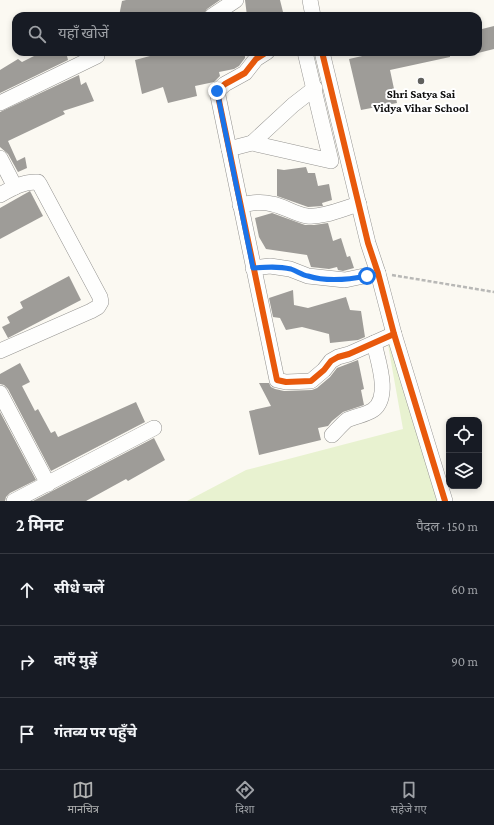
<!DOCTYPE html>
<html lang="hi">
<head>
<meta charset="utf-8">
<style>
  :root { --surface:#171b24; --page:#242831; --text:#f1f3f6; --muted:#9ea1a6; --line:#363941; --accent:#b0b1b1 }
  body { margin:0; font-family:"Crimson Pro","Noto Sans Devanagari",serif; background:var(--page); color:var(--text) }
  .controls { position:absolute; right:12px; bottom:12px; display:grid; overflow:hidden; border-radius:8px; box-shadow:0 2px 6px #0003 }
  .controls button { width:36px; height:36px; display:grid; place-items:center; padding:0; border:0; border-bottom:1px solid var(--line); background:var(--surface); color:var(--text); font:20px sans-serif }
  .stop { position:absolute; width:12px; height:12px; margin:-9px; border:3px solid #1a73e8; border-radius:50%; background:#fff }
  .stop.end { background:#1a73e8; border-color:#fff; box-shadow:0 1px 4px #0008 }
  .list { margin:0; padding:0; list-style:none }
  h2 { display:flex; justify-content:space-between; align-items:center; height:52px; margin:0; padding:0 16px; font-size:17px }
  h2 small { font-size:13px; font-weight:400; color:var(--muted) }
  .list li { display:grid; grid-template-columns:26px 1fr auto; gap:12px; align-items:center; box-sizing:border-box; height:72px; padding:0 16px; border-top:1px solid var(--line) }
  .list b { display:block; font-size:15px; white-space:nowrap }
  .list em { font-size:13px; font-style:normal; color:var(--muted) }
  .icon { flex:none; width:22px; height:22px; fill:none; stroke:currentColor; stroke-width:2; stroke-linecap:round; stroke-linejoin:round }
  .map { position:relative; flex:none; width:494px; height:501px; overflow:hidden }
  .search { position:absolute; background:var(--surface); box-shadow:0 2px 6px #0003; left:12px; right:12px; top:12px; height:44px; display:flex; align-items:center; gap:10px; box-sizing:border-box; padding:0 14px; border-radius:12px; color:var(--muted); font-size:15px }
  .sheet { height:268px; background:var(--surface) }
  nav { display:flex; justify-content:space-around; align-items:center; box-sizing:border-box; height:56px; border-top:1px solid var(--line); background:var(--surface); font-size:11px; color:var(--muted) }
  nav a { display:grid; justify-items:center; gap:2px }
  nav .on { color:var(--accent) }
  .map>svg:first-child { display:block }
  .green { fill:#e8f2d0 }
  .building { fill:#9e9c98 }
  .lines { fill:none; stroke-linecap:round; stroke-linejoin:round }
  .minor-casing { stroke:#949390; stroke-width:16 }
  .path { stroke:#b8b8b6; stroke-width:2.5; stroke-dasharray:4 2; stroke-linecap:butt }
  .minor { stroke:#fefefd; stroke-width:15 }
  .cycleway-casing { stroke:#fff; stroke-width:8 }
  .cycleway { stroke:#e8590c; stroke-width:6 }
  .route { stroke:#1a73e8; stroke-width:5 }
  .poi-dot { fill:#60605d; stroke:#fff; stroke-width:1.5 }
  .labels { text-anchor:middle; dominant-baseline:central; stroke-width:4; stroke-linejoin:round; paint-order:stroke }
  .poi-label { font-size:12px; font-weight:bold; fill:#0d0d0d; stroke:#fff }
</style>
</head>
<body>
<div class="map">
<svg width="494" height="501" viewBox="0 0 494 501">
  <rect width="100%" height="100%" fill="#fbf9f2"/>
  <polygon class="green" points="400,342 452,501 187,501 246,470 403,429 388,345"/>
  <g class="building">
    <polygon points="126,0 220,0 207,9 203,16 119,16 122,1"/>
    <polygon points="245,0 280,0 284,16 247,16"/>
    <polygon points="494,26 494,49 478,53 478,30"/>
    <polygon points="42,52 66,52 68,60 0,93 0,70 18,59 22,62"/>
    <polygon points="165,52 245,52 245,58 239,66 234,69 219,72 220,76 214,82 195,86 197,96 168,103 163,87 142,94 135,60"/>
    <polygon points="380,52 450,52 450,57 390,70 397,103 361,110 349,59"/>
    <polygon points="79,75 81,85 86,82 94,101 63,111 65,114 8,141 17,161 25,157 27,168 18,172 8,154 0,147 0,112"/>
    <polygon points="306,167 308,173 315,173 318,186 329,184 332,200 322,203 323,206 308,207 277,196 277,169 284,170"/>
    <polygon points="30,191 43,216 0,239 0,208"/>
    <polygon points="272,213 305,225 314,225 328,223 333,241 341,238 347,257 350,256 354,268 343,271 338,270 337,267 329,269 311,267 307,255 266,249 259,237 255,218"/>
    <polygon points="69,276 81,300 8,338 2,327 10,323 7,317 23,308 20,302"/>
    <polygon points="293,290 294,305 308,308 346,297 350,310 361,311 365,337 358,340 330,343 329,334 302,327 286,330 280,318 273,317 269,298"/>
    <polygon points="358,360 364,389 361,390 364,405 343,412 332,421 328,426 318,428 321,440 259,455 249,411 271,406 259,383 269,383 271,387 275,389 284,391 312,390 317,388 330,377 337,368"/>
    <polygon points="20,363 30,382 22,386 35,411 38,409 51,433 55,431 58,437 136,402 145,422 51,471 8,389 4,385 0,384 0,374"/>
    <polygon points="0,412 36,480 10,493 6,497 5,501 0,501"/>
    <polygon points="154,438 165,460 128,481 126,479 86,501 33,501"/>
  </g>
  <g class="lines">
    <g class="minor-casing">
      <g id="minor">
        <polyline points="310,0 313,16"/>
        <polyline points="212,16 236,0"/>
        <polyline points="267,52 256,59 245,73 225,84 217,91 277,380 286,382 311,381 324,370 331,361 338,357 349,354 394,334"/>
        <polyline points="322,52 368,243 378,273 394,334 445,501"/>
        <polyline points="0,103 97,56"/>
        <polyline points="252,143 293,105 315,88"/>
        <polyline points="229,149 252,143 331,161 305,52"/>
        <polyline points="0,158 15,187"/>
        <path d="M0 195C12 188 24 181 38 182L40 185 100 297 101 302 98 307 91 311 0 351"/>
        <path d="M240 205C251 203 261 201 272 204 284 206 294 214 307 216 323 218 344 208 359 204"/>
        <polyline points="253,268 270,266 290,269 308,276 345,280 378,273"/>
        <polyline points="0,393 48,484"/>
        <path d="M332 435C336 431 342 424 347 420 355 416 366 415 373 410 391 397 378 361 374 343"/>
        <polyline points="14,501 154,428"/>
      </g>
    </g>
    <polyline class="path" points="392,275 494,292"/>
    <use href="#minor" class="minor"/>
    <g class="cycleway-casing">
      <g id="cycleway">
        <polyline points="267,52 256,59 245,73 225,84 217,91 277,380 286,382 311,381 324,370 331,361 338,357 349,354 394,334"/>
        <polyline points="322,52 368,243 378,273 394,334 445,501"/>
      </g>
    </g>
    <use href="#cycleway" class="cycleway"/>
  </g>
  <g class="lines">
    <path class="route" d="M217 91 253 268C266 267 278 266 291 269 297 271 302 275 308 276 327 282 347 280 367 276"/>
  </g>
  <circle class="poi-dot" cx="421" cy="81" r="4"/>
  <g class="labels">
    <g class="poi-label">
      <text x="421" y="94">Shri Satya Sai<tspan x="421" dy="14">Vidya Vihar School</tspan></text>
    </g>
  </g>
</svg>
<div class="controls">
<button><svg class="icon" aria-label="locate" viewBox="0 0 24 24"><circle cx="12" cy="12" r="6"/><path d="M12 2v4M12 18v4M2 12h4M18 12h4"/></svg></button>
<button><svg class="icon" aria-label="layers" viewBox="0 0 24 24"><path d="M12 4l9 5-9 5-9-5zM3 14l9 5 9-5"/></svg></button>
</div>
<div class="stop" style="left:367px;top:276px"></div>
<div class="stop end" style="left:217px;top:91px"></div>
<div class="search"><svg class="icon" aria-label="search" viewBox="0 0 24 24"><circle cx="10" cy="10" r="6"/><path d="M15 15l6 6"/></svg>यहाँ खोजें</div>
</div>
<section class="sheet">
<h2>2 मिनट<small>पैदल · 150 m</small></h2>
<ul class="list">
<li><svg class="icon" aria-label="ahead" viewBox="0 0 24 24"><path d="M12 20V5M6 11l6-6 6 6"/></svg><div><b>सीधे चलें</b></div><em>60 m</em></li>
<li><svg class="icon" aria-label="right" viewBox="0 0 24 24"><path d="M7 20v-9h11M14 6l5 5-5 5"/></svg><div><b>दाएँ मुड़ें</b></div><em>90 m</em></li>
<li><svg class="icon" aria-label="arrive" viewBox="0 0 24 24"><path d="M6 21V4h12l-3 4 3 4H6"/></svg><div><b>गंतव्य पर पहुँचे</b></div></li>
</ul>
</section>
<nav>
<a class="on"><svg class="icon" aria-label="map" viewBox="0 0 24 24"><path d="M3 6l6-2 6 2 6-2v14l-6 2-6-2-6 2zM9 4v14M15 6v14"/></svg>मानचित्र</a>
<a><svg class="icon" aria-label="directions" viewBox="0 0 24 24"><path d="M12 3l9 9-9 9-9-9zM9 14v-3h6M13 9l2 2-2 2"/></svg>दिशा</a>
<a><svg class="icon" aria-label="saved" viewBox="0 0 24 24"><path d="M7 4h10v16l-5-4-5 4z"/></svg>सहेजे गए</a>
</nav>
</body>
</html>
